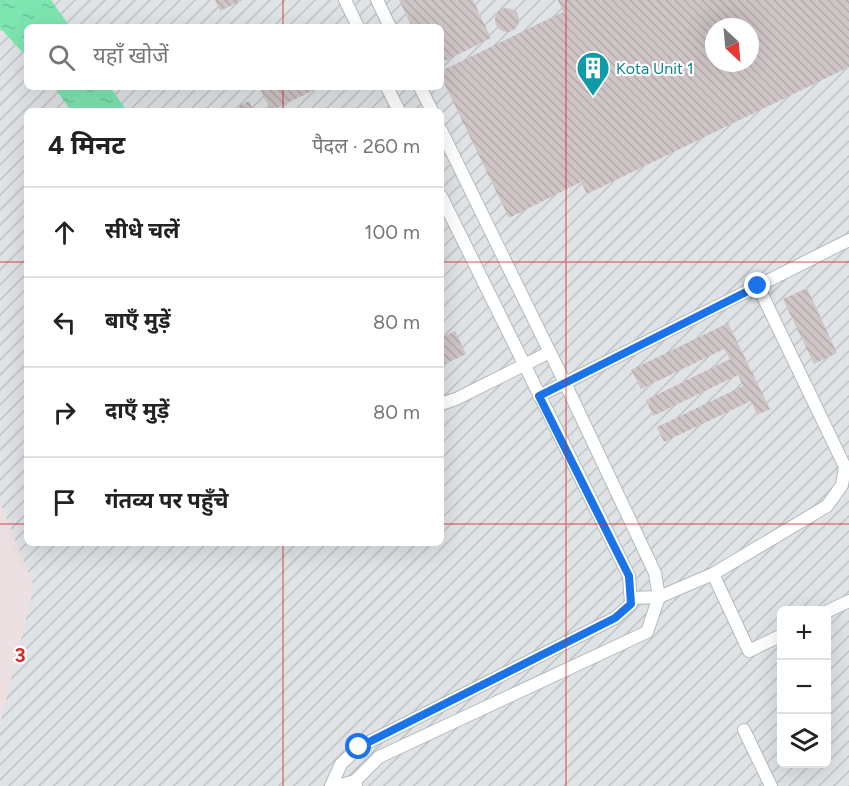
<!DOCTYPE html>
<html lang="hi">
<head>
<meta charset="utf-8">
<style>
  :root { --surface:#fff; --page:#f2f2f2; --text:#222; --muted:#767676; --line:#e0e0e0 }
  body { margin:0; font-family:Figtree,"Noto Sans Devanagari",sans-serif; background:var(--page); color:var(--text) }
  .controls { position:absolute; right:18px; bottom:18px; display:grid; overflow:hidden; border-radius:9px; box-shadow:0 6px 24px #0002 }
  .controls button { width:54px; height:54px; display:grid; place-items:center; padding:0; border:0; border-bottom:2px solid var(--line); background:var(--surface); color:var(--text); font:30px sans-serif }
  .compass { position:absolute; left:705px; top:18px; width:54px; height:54px; border-radius:50%; background:var(--surface); box-shadow:0 6px 24px #0002; rotate:154deg }
  .stop { position:absolute; width:18px; height:18px; margin:-14px; border:4px solid #1a73e8; border-radius:50%; background:#fff }
  .stop.end { background:#1a73e8; border-color:#fff; box-shadow:0 2px 6px #0008 }
  .list { margin:0; padding:0; list-style:none }
  h2 { display:flex; justify-content:space-between; align-items:center; height:78px; margin:0; padding:0 24px; font-size:26px }
  h2 small { font-size:20px; font-weight:400; color:var(--muted) }
  .list li { display:grid; grid-template-columns:39px 1fr auto; gap:18px; align-items:center; box-sizing:border-box; height:90px; padding:0 24px; border-top:2px solid var(--line) }
  .list b { display:block; font-size:22px; white-space:nowrap }
  .list em { font-size:20px; font-style:normal; color:var(--muted) }
  .icon { flex:none; width:33px; height:33px; fill:none; stroke:currentColor; stroke-width:2; stroke-linecap:round; stroke-linejoin:round }
  .map { position:relative; flex:none; width:849px; height:786px; overflow:hidden }
  .search { position:absolute; background:var(--surface); box-shadow:0 6px 24px #0002; left:24px; top:24px; width:420px; height:66px; display:flex; align-items:center; gap:15px; box-sizing:border-box; padding:0 21px; border-radius:9px; color:var(--muted); font-size:22px }
  .panel { position:absolute; background:var(--surface); box-shadow:0 6px 24px #0002; left:24px; top:108px; width:420px; height:438px; border-radius:9px }
  .map>svg:first-child { display:block }
  .industrial { fill:url(#industrial-furrows); fill-rule:evenodd }
  .water { fill:url(#water-ripples) }
  .building { fill:url(#building-back-hatch); fill-rule:evenodd }
  .lines { fill:none; stroke-linecap:round; stroke-linejoin:round }
  .lane-casing { stroke:#b1bbbc; stroke-width:14 }
  .lane { stroke:#fff; stroke-width:12 }
  .route { stroke:#1a73e8; stroke-width:8 }
  .grid { fill:none; stroke:#d62828; stroke-width:1.5; stroke-opacity:0.55 }
  .labels { text-anchor:middle; dominant-baseline:central; stroke-width:4.5; stroke-linejoin:round; paint-order:stroke }
  .culture-label { font-size:16px; fill:#0d838f; stroke:#fff; text-anchor:start }
  .grid-label { font-size:20px; text-anchor:middle; font-weight:bold; fill:#d62828; stroke:#fff; stroke-width:4.5; stroke-linejoin:round; paint-order:stroke }
</style>
</head>
<body>
<div class="map">
<svg width="849" height="786" viewBox="0 0 849 786">
  <defs>
    <pattern id="industrial-furrows" width="10" height="10" patternUnits="userSpaceOnUse" patternTransform="scale(1.5)"><rect width="10" height="10" fill="#e0e3e6"/><path d="M-1 1l2-2M0 10L10 0M9 11l2-2" fill="none" stroke="#c0c3c6"/></pattern>
    <pattern id="water-ripples" width="26" height="14" patternUnits="userSpaceOnUse" patternTransform="scale(1.5)"><rect width="26" height="14" fill="#7de5b0"/><path d="M2 4q2-2 4 0t4 0M15 11q2-2 4 0t4 0" fill="none" stroke="#6cc598"/></pattern>
    <pattern id="building-back-hatch" width="6" height="6" patternUnits="userSpaceOnUse" patternTransform="scale(1.5)"><rect width="6" height="6" fill="#d0c5c6"/><path d="M-1 5l2 2M0 0l6 6M5-1l2 2" fill="none" stroke="#b3aaaa"/></pattern>
  </defs>
  <rect width="100%" height="100%" fill="#ede0e3"/>
  <path class="industrial" d="M0 0H849V786H0V724L34 587 0 502ZM27 27H441V87H27ZM714 27H750V63H714ZM27 111H441V543H27ZM782 610H826V764H782Z"/>
  <g class="water">
    <polygon points="0,0 51,0 70,27 27,27 27,57 0,28"/>
    <polygon points="54,87 110,87 127,111 71,111"/>
  </g>
  <g class="building">
    <polygon points="215,0 243,0 220,11"/>
    <polygon points="399,0 473,0 491,38 441,63 441,27 412,27"/>
    <path d="M558 0H849V67L587 194 581 182 509 218 441 77V71L563 12ZM714 27H750V63H714Z"/>
    <circle cx="507" cy="20" r="12"/>
    <polygon points="259,87 315,87 316,89 271,111"/>
    <polygon points="249,101 254,111 228,111"/>
    <polygon points="807,288 837,353 814,364 783,299"/>
    <polygon points="728,323 770,409 757,415 751,401 664,442 657,427 743,386 738,375 653,416 646,400 730,359 724,349 641,389 631,370"/>
    <polygon points="455,331 466,354 441,366 441,338"/>
  </g>
  <g class="lines">
    <g class="lane-casing">
      <g id="lane">
        <polyline points="345,0 358,27"/>
        <polyline points="377,0 390,27"/>
        <polyline points="387,87 399,111"/>
        <polyline points="420,87 432,111"/>
        <polyline points="539,396 849,240"/>
        <polyline points="441,404 456,399 550,352"/>
        <polyline points="713,574 749,651 782,635"/>
        <polyline points="631,598 659,597 713,574 827,506 842,485 845,467 758,286"/>
        <polyline points="826,612 849,601"/>
        <polyline points="744,730 771,786"/>
        <polyline points="331,786 341,764 359,747 615,618 631,604 629,576 441,196"/>
        <polyline points="337,786 355,781"/>
        <polyline points="356,786 355,781 379,757 647,632 659,597 655,573 565,383 441,130"/>
      </g>
    </g>
    <use href="#lane" class="lane"/>
  </g>
  <g class="lines">
    <polyline class="route" points="359,747 615,618 631,604 629,576 539,396 758,286"/>
  </g>
  <path class="grid" d="M283 0V27M566 0V786M283 87V111M0 262H27M441 262H849M0 524H27M441 524H849M283 543V786"/>
  <defs>
    <g id="building-pin" transform="scale(1.725)"><path d="M0 17L-7.5 6A9.5 9.5 0 1 1 7.5 6Z" fill="#0f9aa8" stroke="#fff"/><path d="M-4-6H4V6H1V3H-1V6H-4ZM-2.5-4.3h1.7v1.8h-1.7ZM.8-4.3h1.7v1.8H.8ZM-2.5-1h1.7V.8h-1.7ZM.8-1h1.7V.8H.8Z" fill="#fff"/></g>
  </defs>
  <g fill-rule="evenodd">
    <use href="#building-pin" x="593" y="68"/>
  </g>
  <g class="labels">
    <g class="culture-label">
      <text x="616" y="68">Kota Unit 1</text>
    </g>
  </g>
  <g class="grid-label">
    <text x="20" y="662">3</text>
  </g>
</svg>
<div class="controls">
<button>+</button>
<button>−</button>
<button><svg class="icon" aria-label="layers" viewBox="0 0 24 24"><path d="M12 4l9 5-9 5-9-5zM3 14l9 5 9-5"/></svg></button>
</div>
<svg class="compass" viewBox="-18 -18 36 36"><path d="M0-13l5 13h-10z" fill="#e53935"/><path d="M0 13l5-13h-10z" fill="#767676"/></svg>
<div class="stop" style="left:359px;top:747px"></div>
<div class="stop end" style="left:758px;top:286px"></div>
<div class="search"><svg class="icon" aria-label="search" viewBox="0 0 24 24"><circle cx="10" cy="10" r="6"/><path d="M15 15l6 6"/></svg>यहाँ खोजें</div>
<section class="panel">
<h2>4 मिनट<small>पैदल · 260 m</small></h2>
<ul class="list">
<li><svg class="icon" aria-label="ahead" viewBox="0 0 24 24"><path d="M12 20V5M6 11l6-6 6 6"/></svg><div><b>सीधे चलें</b></div><em>100 m</em></li>
<li><svg class="icon" aria-label="left" viewBox="0 0 24 24"><path d="M17 20v-9H6M10 6l-5 5 5 5"/></svg><div><b>बाएँ मुड़ें</b></div><em>80 m</em></li>
<li><svg class="icon" aria-label="right" viewBox="0 0 24 24"><path d="M7 20v-9h11M14 6l5 5-5 5"/></svg><div><b>दाएँ मुड़ें</b></div><em>80 m</em></li>
<li><svg class="icon" aria-label="arrive" viewBox="0 0 24 24"><path d="M6 21V4h12l-3 4 3 4H6"/></svg><div><b>गंतव्य पर पहुँचे</b></div></li>
</ul>
</section>
</div>
</body>
</html>
